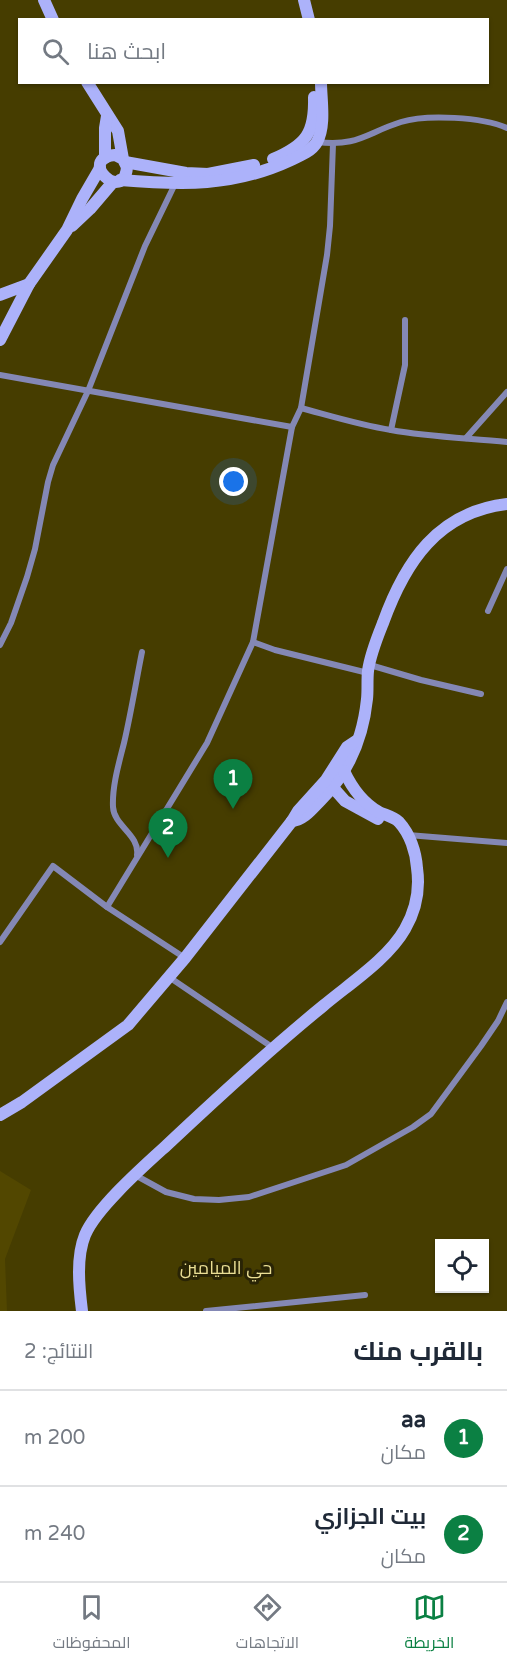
<!DOCTYPE html>
<html lang="ar">
<head>
<meta charset="utf-8">
<style>
  :root { --surface:#fff; --page:#f2f2f3; --text:#1f2937; --muted:#747a83; --line:#e0e1e3; --accent:#0b8043 }
  body { margin:0; font-family:"Varela Round",Cairo,sans-serif; background:var(--page); color:var(--text); direction:rtl }
  .controls { position:absolute; right:18px; bottom:18px; display:grid; overflow:hidden; border-radius:0px; box-shadow:0 2px 4px #0004 }
  .controls button { width:54px; height:54px; display:grid; place-items:center; padding:0; border:0; border-bottom:2px solid var(--line); background:var(--surface); color:var(--text); font:30px sans-serif }
  .you { position:absolute; left:234px; top:482px; width:21px; height:21px; margin:-15px; border:4px solid #fff; border-radius:50%; background:#1a73e8; box-shadow:0 0 0 9px #1a73e833 }
  .badge { display:grid; place-items:center; width:39px; height:39px; border-radius:50%; background:var(--accent); color:#fff; font-size:20px; font-weight:700 }
  .pin { position:absolute; translate:-50% -50px; filter:drop-shadow(0 2px 3px #0008) }
  .pin::after { content:''; position:absolute; top:32px; width:21px; height:18px; background:inherit; clip-path:polygon(0 0,100% 0,50% 100%) }
  .list { margin:0; padding:0; list-style:none }
  h2 { display:flex; justify-content:space-between; align-items:center; height:78px; margin:0; padding:0 24px; font-size:26px }
  h2 small { font-size:20px; font-weight:400; color:var(--muted) }
  .list li { display:grid; grid-template-columns:39px 1fr auto; gap:18px; align-items:center; box-sizing:border-box; height:96px; padding:0 24px; border-top:2px solid var(--line) }
  .list b { display:block; font-size:22px; white-space:nowrap }
  .list p { margin:0; font-size:20px; white-space:nowrap; color:var(--muted) }
  .list em { font-size:20px; font-style:normal; color:var(--muted) }
  .icon { flex:none; width:33px; height:33px; fill:none; stroke:currentColor; stroke-width:2; stroke-linecap:round; stroke-linejoin:round }
  .map { position:relative; flex:none; width:507px; height:1311px; overflow:hidden; direction:ltr }
  .search { position:absolute; background:var(--surface); box-shadow:0 2px 4px #0004; left:18px; right:18px; top:18px; height:66px; display:flex; align-items:center; gap:15px; box-sizing:border-box; padding:0 21px; border-radius:0px; color:var(--muted); font-size:22px }
  .sheet { height:270px; background:var(--surface) }
  nav { display:flex; justify-content:space-around; align-items:center; box-sizing:border-box; height:84px; border-top:2px solid var(--line); background:var(--surface); font-size:16px; color:var(--muted) }
  nav a { display:grid; justify-items:center; gap:3px }
  nav .on { color:var(--accent) }
  .map>svg:first-child { display:block }
  .built { fill:#524700 }
  .lines { fill:none; stroke-linecap:round; stroke-linejoin:round }
  .street { stroke:#8488b5; stroke-width:6 }
  .secondary { stroke:#acb2fa; stroke-width:12 }
  .labels { text-anchor:middle; dominant-baseline:central; stroke-width:6; stroke-linejoin:round; paint-order:stroke }
  .neighbourhood-label { font-size:18px; fill:#ebdf95; stroke:#292405 }
</style>
</head>
<body>
<div class="map">
<svg width="507" height="1311" viewBox="0 0 507 1311">
  <rect width="100%" height="100%" fill="#463d00"/>
  <polygon class="built" points="0,1171 31,1190 5,1259 7,1311 0,1311"/>
  <g class="lines">
    <g class="street">
      <path d="M317 142C358 147 366 133 401 122 426 114 483 117 507 128"/>
      <polyline points="0,375 292,427"/>
      <path d="M301 408C331 416 360 425 391 430 429 437 468 438 507 442"/>
      <polyline points="391,430 405,365 405,320"/>
      <polyline points="466,438 507,392"/>
      <polyline points="488,611 507,569"/>
      <polyline points="253,642 275,650 368,673"/>
      <polyline points="0,645 11,623 27,577 35,549 48,482 53,465 88,391 145,246 175,184"/>
      <polyline points="370,665 421,680 481,694"/>
      <polyline points="408,835 507,843"/>
      <path d="M137 855C140 835 114 826 113 807 112 786 119 763 124 743 131 713 136 682 142 652"/>
      <polyline points="107,907 207,743 253,642 292,427 301,408 327,255 330,226 333,144"/>
      <polyline points="0,942 53,866 107,907 185,958"/>
      <polyline points="169,977 272,1047"/>
      <polyline points="135,1175 166,1192 194,1199 219,1200 249,1197 346,1165 413,1127 431,1114 481,1046 498,1021 507,1002"/>
      <polyline points="206,1311 365,1295"/>
    </g>
    <g class="secondary">
      <polyline points="44,0 53,20"/>
      <polyline points="304,0 309,20"/>
      <path d="M87 82 118 131 123 159 127 167C124 205 76 159 115 155L123 159"/>
      <polyline points="105,158 105,128 107,116"/>
      <path d="M273 159C306 145 315 133 314 97"/>
      <polyline points="125,162 186,173 208,174 254,165"/>
      <path d="M120 180C182 185 233 187 291 160 300 156 312 151 317 142 326 125 321 100 321 82"/>
      <polyline points="72,226 90,209 113,182"/>
      <polyline points="0,295 29,284"/>
      <polyline points="0,340 29,284 67,230 82,199 100,168"/>
      <polyline points="328,782 345,801 378,819"/>
      <path d="M292 821C304 820 312 809 321 800 349 772 363 738 367 699 368 690 367 680 368 671 370 655 377 638 383 623 405 562 438 512 507 504"/>
      <polyline points="0,1115 22,1102 128,1025 185,958 292,821 298,811 326,780 347,747 356,741"/>
      <path d="M82 1311C79 1287 76 1257 85 1235 96 1208 145 1165 167 1145 218 1097 269 1050 323 1006 349 984 388 959 405 929 416 910 420 889 417 868 416 852 410 834 399 822 394 817 385 815 379 812 363 803 352 788 344 771"/>
    </g>
  </g>
  <g class="labels">
    <g class="neighbourhood-label">
      <text x="226" y="1268">حي الميامين</text>
    </g>
  </g>
</svg>
<div class="controls">
<button><svg class="icon" aria-label="locate" viewBox="0 0 24 24"><circle cx="12" cy="12" r="6"/><path d="M12 2v4M12 18v4M2 12h4M18 12h4"/></svg></button>
</div>
<div class="you"></div>
<div class="pin badge" style="left:233px;top:809px">1</div>
<div class="pin badge" style="left:168px;top:858px">2</div>
<div class="search"><svg class="icon" aria-label="search" viewBox="0 0 24 24"><circle cx="10" cy="10" r="6"/><path d="M15 15l6 6"/></svg>ابحث هنا</div>
</div>
<section class="sheet">
<h2>بالقرب منك<small>النتائج: 2</small></h2>
<ul class="list">
<li><span class="badge">1</span><div><b>aa</b><p>مكان</p></div><em>200 m</em></li>
<li><span class="badge">2</span><div><b>بيت الجزازي</b><p>مكان</p></div><em>240 m</em></li>
</ul>
</section>
<nav>
<a class="on"><svg class="icon" aria-label="map" viewBox="0 0 24 24"><path d="M3 6l6-2 6 2 6-2v14l-6 2-6-2-6 2zM9 4v14M15 6v14"/></svg>الخريطة</a>
<a><svg class="icon" aria-label="directions" viewBox="0 0 24 24"><path d="M12 3l9 9-9 9-9-9zM9 14v-3h6M13 9l2 2-2 2"/></svg>الاتجاهات</a>
<a><svg class="icon" aria-label="saved" viewBox="0 0 24 24"><path d="M7 4h10v16l-5-4-5 4z"/></svg>المحفوظات</a>
</nav>
</body>
</html>
